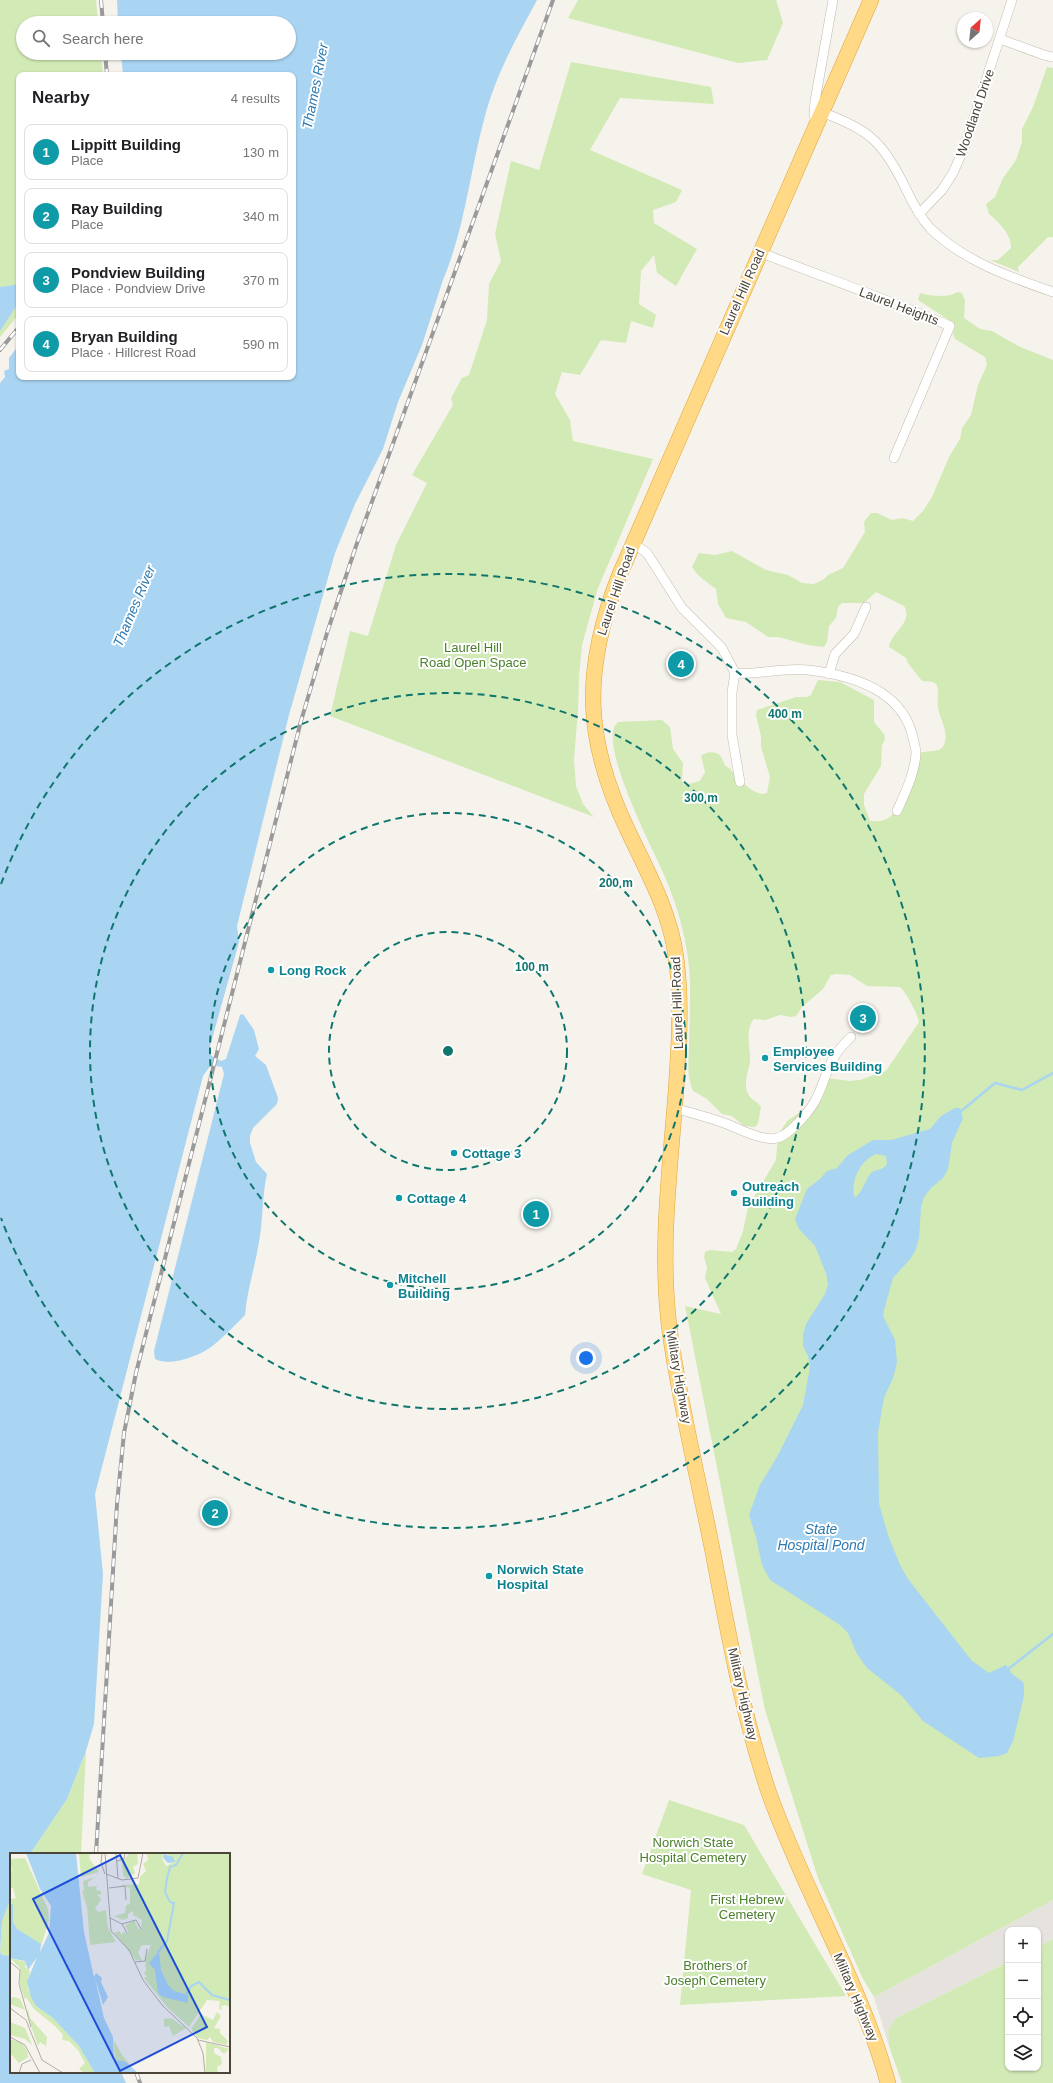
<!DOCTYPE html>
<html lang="en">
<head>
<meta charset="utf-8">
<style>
  :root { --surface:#fff; --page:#f2f2f2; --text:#202124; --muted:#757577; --line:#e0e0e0; --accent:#ea580c }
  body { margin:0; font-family:Arial,sans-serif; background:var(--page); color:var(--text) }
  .controls { position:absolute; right:12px; bottom:12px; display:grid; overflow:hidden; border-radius:8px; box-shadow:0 1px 3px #0004 }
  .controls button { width:36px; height:36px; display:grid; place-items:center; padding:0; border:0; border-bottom:1px solid var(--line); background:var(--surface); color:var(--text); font:20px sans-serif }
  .compass { position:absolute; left:957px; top:12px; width:36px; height:36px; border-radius:50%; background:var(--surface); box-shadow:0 1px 3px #0004; rotate:27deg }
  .you { position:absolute; left:586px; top:1358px; width:14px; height:14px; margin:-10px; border:3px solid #fff; border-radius:50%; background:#1a73e8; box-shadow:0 0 0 6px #1a73e833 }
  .badge { display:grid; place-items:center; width:26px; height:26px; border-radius:50%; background:var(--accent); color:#fff; font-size:13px; font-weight:700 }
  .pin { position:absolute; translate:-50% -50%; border:2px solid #fff; box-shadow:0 1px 4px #0006 }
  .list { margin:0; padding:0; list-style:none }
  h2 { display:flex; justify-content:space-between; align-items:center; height:52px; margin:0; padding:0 16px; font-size:17px }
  h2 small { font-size:13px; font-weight:400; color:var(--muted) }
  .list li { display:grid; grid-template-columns:26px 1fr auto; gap:12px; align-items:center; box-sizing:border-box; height:56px; margin:0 8px 8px; padding:0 8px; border:1px solid var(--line); border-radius:8px }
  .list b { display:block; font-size:15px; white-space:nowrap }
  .list p { margin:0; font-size:13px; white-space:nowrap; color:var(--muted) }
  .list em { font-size:13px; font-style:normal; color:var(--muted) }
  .icon { flex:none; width:22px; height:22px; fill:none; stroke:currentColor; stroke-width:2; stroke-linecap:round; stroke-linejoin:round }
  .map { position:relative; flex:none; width:1053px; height:2083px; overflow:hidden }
  .search { position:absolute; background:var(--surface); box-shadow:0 1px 3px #0004; left:16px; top:16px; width:280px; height:44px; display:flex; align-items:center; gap:10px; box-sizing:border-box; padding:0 14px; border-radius:22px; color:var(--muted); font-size:15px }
  .panel { position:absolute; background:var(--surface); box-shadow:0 1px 3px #0004; left:16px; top:72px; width:280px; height:308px; border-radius:8px }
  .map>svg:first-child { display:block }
  .industrial { fill:#e6e2dd }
  .green { fill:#d2eab5 }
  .water { fill:#a9d4f2; fill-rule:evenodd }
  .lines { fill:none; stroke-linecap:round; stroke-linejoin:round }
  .stream { stroke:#a9d4f2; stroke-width:2.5 }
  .minor-casing { stroke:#c2bbae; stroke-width:10 }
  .trunk-casing { stroke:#e0a43c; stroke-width:16 }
  .minor { stroke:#fff; stroke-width:9 }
  .trunk { stroke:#ffd985; stroke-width:15 }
  .rail-casing { stroke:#9a9a9a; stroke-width:4 }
  .rail { stroke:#fff; stroke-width:2.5; stroke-dasharray:8; stroke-linecap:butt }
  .ring { fill:none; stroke:#0f766e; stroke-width:2; stroke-dasharray:7 5 }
  .culture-dot { fill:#0f9aa8; stroke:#fff; stroke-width:1.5 }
  .labels { text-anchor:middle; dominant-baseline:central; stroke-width:4; stroke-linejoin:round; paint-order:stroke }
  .street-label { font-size:13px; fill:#4b4439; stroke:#fff }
  .park-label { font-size:13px; fill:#4a7f2a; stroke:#fff }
  .culture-label { font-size:13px; font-weight:bold; fill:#0d838f; stroke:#fff; text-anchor:start }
  .water-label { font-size:14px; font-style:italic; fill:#2e7ab2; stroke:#fff }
  .inset-river { fill:none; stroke:#a9d4f2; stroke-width:2 }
  .inset-road { fill:none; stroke:#b2ada4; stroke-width:1 }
  .view { fill:#1d4ed8; fill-opacity:0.15; stroke:#1d4ed8; stroke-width:2 }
  .inset-edge { fill:none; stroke:#4b4439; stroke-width:2 }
  .centre { fill:#0f766e; stroke:#fff; stroke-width:2 }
  .ring-label { font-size:12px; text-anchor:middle; font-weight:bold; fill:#0f766e; stroke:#fff; stroke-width:4; stroke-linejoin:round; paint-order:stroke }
</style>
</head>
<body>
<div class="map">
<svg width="1053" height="2083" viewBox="0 0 1053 2083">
  <rect width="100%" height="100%" fill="#f6f3ec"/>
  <polygon class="industrial" points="1053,1900 1053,1939 1038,1947 1038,1930 1008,1930 1008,1962 896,2018 888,2030 889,2046 874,1997"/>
  <g class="green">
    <polygon points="0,0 96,0 98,23 23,23 23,53 101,53 103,75 19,75 19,314 0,337"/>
    <polygon points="578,0 776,0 783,23 767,60 738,63 568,18"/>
    <polygon points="571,62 711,87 714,104 620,98 590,150 682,190 676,202 653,210 654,223 697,249 676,286 657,273 654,255 641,271 639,304 656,315 653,328 631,321 626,343 601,340 580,375 562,372 555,394 570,420 573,441 653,459 598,588 582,645 579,676 578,711 574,760 576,786 583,804 594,817 330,716 350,631 368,636 396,545 427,483 412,475 453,405 451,398 462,378 469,375 487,320 489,284 501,261 495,234 511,161 539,170"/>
    <path d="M1047 67 1053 68V237H1048L1018 267 1019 272 990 260H998L1011 248C1012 235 998 221 989 214L986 204 995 197 1003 178 1016 160 1022 142V129L1033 107Z"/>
    <path d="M957 292 962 293 965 301 964 318 980 329 992 331 1018 346 1053 360V1900L874 1997 863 1979 818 1878 765 1710 685 1306 721 1314 705 1278 707 1268 704 1257 705 1252 710 1250 732 1252 736 1249 743 1231 748 1207 776 1160 778 1135 787 1121 805 1109 827 1078 849 1081 860 1080 886 1071 919 1022C918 1015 906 992 900 987L867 986 850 975 836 974 831 975 823 989 802 1007 796 1016 791 1017 780 1015 765 1020 754 1019C744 1031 751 1048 750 1062 748 1073 743 1083 748 1094 750 1099 758 1102 761 1107L758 1123 755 1127 744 1126 732 1116 722 1114 707 1099 693 1091C686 1074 689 1060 689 1043 690 1023 690 1003 690 982 689 946 679 910 665 877 655 853 595 740 618 722L662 720 670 727 673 749 683 763 682 780 684 785 700 781 705 772 701 756C705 753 710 751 716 753 722 755 722 760 725 765 727 768 730 768 732 771 741 780 748 791 762 794L767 793 770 777 761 747V736L756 715 757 710 796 697H807L811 695 818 680 840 682 874 700V722L884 734 885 740 882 745 881 766 864 794V805L870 821C877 822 885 821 891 816 899 810 912 765 917 753L939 750 943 747C950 733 941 722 938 708 937 701 939 693 937 685L933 682 922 681 908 663 906 658 889 647C891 633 914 622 904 606L876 592 864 603H842L838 607 836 618 829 626 827 642 824 647 808 645 778 637H768L746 622 726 618 718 604 716 589C707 582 698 577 692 567L699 553 715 555 732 551 766 570 788 575 802 583 814 584 824 579 828 575 843 568 865 532 864 522 871 513H877L892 520 902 518 913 521 923 511 932 497 949 457 960 439 962 428 971 415 978 385 987 365 985 357 955 339 953 334 955 327 952 322 918 300 920 293C929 296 950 298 957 292Z"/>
    <polygon points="86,1751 81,1854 30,1854 67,1799"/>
    <polygon points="669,1800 744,1825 846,1996 680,2005 691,1890 642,1874"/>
    <polygon points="11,1898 11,1956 2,1955 0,1952 2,1921"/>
    <polygon points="1053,1939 1053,2083 902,2083 889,2046 888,2030 896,2018 1008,1962 1008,2068 1038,2068 1038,1947"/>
  </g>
  <g class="water">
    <path d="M117 0H537C517 37 496 74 485 116 470 170 465 228 443 280L422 345 398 402 383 449 355 504 335 553 289 715 237 926 239 942 209 1050V1054L221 1061 226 1059 240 1015 243 1014 254 1030 259 1049 255 1056 266 1065 278 1098 277 1104 253 1128 250 1136V1143L256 1162 267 1174C262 1195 263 1221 259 1242 255 1267 247 1290 245 1315 234 1326 223 1338 211 1347 199 1356 169 1367 155 1359L154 1351 224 1074 222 1067 211 1065 203 1076 95 1494 103 1574 94 1724 86 1751 67 1799 30 1854H11V1898L2 1921 0 1952 2 1955 11 1956V2072H121L126 2083H0V383L5 377 4 371 9 369V358L19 345V377H293V75H123L121 53H289V23H118Z"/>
    <polygon points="19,282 19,302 0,331 0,287 14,285"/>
    <path d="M955 1108H960L963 1118 952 1143 948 1169 943 1178 931 1188 924 1197 921 1207 919 1238 916 1249 911 1258 893 1278 884 1310 883 1316 895 1340 897 1363 893 1378 884 1398 878 1432 879 1504 888 1535 900 1565 908 1579 972 1661 989 1673 1006 1665 1012 1674 1023 1682 1024 1685V1696L1013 1741 1007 1753 999 1756 979 1758 923 1721 901 1695 867 1668 857 1654 848 1633 840 1625 770 1580 762 1565 756 1537 749 1515 760 1485 777 1457 803 1405 810 1367 808 1356 803 1346V1335L806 1324 825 1294 828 1284 826 1273 815 1246 799 1229 795 1219 807 1189 820 1179 827 1171 837 1168 848 1155 873 1140H891L930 1129 941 1116ZM876 1154 886 1156 887 1164C883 1170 878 1169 872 1172 867 1176 863 1191 856 1197L854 1196C851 1179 861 1160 876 1154Z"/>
  </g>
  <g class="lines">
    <g class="stream">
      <polyline points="960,1112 995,1083 1022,1090 1053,1073"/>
      <polyline points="1007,1670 1053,1634"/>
    </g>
    <g class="minor-casing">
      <g id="minor">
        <polyline points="1000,39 1044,55 1053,57"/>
        <path d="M821 112C869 129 883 142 905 187 912 202 919 216 930 228 963 261 1010 277 1053 292"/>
        <polyline points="816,122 814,115 815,101 833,0"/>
        <polyline points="919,214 942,190 953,173 964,148 1012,0"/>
        <path d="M759 252C823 277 887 299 950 326L894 458"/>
        <polyline points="633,543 647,553 682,608 722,648 735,673 732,692 732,735 740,782"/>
        <path d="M735 673C760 675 784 667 808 670 851 675 903 690 913 738 914 743 916 748 916 753 915 773 905 793 897 811"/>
        <polyline points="829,674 835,654 854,634 866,607"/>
        <path d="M674 1108C691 1113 708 1117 724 1123 738 1128 763 1142 777 1138 790 1135 812 1109 817 1097 830 1069 827 1060 851 1037"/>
      </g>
    </g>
    <g class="trunk-casing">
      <path id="trunk" d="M871 0 619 576C582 672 584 740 629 833 648 873 670 912 676 957 682 1001 679 1046 676 1090 670 1171 659 1252 670 1333 680 1405 698 1477 712 1548 728 1630 742 1714 769 1793 804 1891 860 1982 888 2083"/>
    </g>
    <use href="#minor" class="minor"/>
    <use href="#trunk" class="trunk"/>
    <g class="rail-casing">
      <g id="rail">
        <polyline points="101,0 103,23"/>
        <polyline points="105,53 107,75"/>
        <polyline points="0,350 19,327"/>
        <polyline points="96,1854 117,1504 124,1433 136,1373 301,721 327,633 356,546 553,0"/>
        <polyline points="136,2072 140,2083"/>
      </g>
    </g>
    <use href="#rail" class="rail"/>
  </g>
  <g class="ring">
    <circle cx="448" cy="1051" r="119"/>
    <circle cx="448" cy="1051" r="238"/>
    <circle cx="448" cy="1051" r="358"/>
    <path d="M1 884A477 477 0 1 1 1 1218"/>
  </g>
  <g class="culture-dot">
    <circle cx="271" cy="970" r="4"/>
    <circle cx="765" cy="1058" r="4"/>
    <circle cx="454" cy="1153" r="4"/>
    <circle cx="734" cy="1193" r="4"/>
    <circle cx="399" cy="1198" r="4"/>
    <circle cx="390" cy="1285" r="4"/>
    <circle cx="489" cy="1576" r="4"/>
  </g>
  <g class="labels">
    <g class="street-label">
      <text transform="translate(975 113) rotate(-71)">Woodland Drive</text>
      <text transform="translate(742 292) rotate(-66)">Laurel Hill Road</text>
      <text transform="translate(899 306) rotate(21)">Laurel Heights</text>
      <text transform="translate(616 591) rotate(-71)">Laurel Hill Road</text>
      <text transform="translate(677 1003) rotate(-92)">Laurel Hill Road</text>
      <text transform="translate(679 1377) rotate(80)">Military Highway</text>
      <text transform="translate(743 1694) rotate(77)">Military Highway</text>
      <text transform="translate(856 1997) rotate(67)">Military Highway</text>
    </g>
    <g class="park-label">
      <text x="473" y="647">Laurel Hill<tspan x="473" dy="15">Road Open Space</tspan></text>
      <text x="693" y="1842">Norwich State<tspan x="693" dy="15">Hospital Cemetery</tspan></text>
      <text x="747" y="1899">First Hebrew<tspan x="747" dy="15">Cemetery</tspan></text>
      <text x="715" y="1965">Brothers of<tspan x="715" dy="15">Joseph Cemetery</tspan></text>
    </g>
    <g class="culture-label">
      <text x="279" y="970">Long Rock</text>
      <text x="773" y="1051">Employee<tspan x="773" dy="15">Services Building</tspan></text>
      <text x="462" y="1153">Cottage 3</text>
      <text x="742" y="1186">Outreach<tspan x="742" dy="15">Building</tspan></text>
      <text x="407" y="1198">Cottage 4</text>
      <text x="398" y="1278">Mitchell<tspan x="398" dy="15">Building</tspan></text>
      <text x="497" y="1569">Norwich State<tspan x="497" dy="15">Hospital</tspan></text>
    </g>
    <g class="water-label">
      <text transform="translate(315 86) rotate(-79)">Thames River</text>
      <text transform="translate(134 606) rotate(-67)">Thames River</text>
      <text x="821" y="1529">State<tspan x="821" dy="16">Hospital Pond</tspan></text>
    </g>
  </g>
  <g transform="translate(10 1853)">
    <rect width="220" height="220" fill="#f6f3ec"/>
    <path d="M69 0H80L79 5 89 19 71 24ZM120 0H127L128 11 123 14 125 20 116 26 113 22 112 8ZM137 0H220V154L215 152 211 153 212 157 209 156 210 148 197 147 179 174 158 155 134 125 137 124 134 120 136 118 135 107 141 92H132L128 99 132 108 126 107 104 80 109 78 112 82 113 79 119 80 115 73 124 67 129 77 131 76 132 67 123 62V58L118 61V65L113 67 104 63 115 60 116 52 120 51V35L111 32 129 31 130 24 136 18 133 11 138 7ZM157 1 164 9 156 13 152 6 153 2ZM15 5 38 56 39 67 31 93 7 76 3 69 1 46 6 45 3 35H0V18H2L0 6ZM85 24 78 29V34L87 33 86 37 91 38V42L87 41 91 46 85 56 89 59 96 57 98 75 106 89 80 92 77 54 72 38H74L73 28ZM0 105 16 109 15 114 20 118 18 136 26 153 43 165 69 193 85 220H75L69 216 75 210 68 197 59 188 52 187 53 182 45 173 24 156 16 144 15 147 10 132V115ZM4 144 10 146 15 157 0 151V146ZM18 155 20 165 37 184 36 193 30 189 28 193 17 161ZM207 159 211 163 204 175 210 176V180L218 188 216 192 203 189 200 184 197 187 188 185 181 176 191 161 203 167ZM161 165 176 175 163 183 159 173 154 174V166ZM0 169 15 175 22 192 15 186 0 182ZM0 186 12 190 17 198 18 204 9 210 0 200ZM104 187 112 202 121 213 105 207ZM196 189 219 196 214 201 208 195H204V200L211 204 212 211 207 214 208 220H196Z" fill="#d2eab5" fill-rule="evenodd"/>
    <path d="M16 0H66L74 79 84 124 86 120 92 125 91 129 98 144 93 152 85 125 94 165 103 184 104 204 105 207 116 209 128 220H85L69 193 43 165 26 153 21 144 17 129 27 104 18 117 15 108 0 105V50L3 52V69L7 76 31 91 30 99 39 80 41 53 30 36ZM154 1 163 4 165 9 158 10 153 5ZM149 98 151 117 158 132 164 138 178 142V150L153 144 148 140 145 117 139 110Z" fill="#a9d4f2"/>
    <path class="inset-river" d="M148 99 157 88 164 50 160 49 155 39 157 25 160 14 166 12 173 0M176 141 181 133 189 129 202 142 220 147"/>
    <path class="inset-road" d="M92 0 91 10 95 21M95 0 101 78 119 97 133 127 153 153 187 185 193 200 195 220M106 0 108 25M107 8 114 6 115 0M96 21 112 27 128 25 133 0M99 35 115 33 116 47M100 65 112 71 117 80M112 71 126 67 131 76M0 109 10 117 9 131 21 174M125 109 135 108 137 96M0 155 16 167 32 207 53 220M0 184 15 192 30 220M188 187 220 194M9 220 12 211 21 207"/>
    <path class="view" d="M110 2 197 174 110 218 23 46Z"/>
    <rect width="220" height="220" class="inset-edge"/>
  </g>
  <circle cx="448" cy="1051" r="6" class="centre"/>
  <g class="ring-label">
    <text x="785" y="718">400 m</text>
    <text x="701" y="802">300 m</text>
    <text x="616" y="887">200 m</text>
    <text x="532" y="971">100 m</text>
  </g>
</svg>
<div class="controls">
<button>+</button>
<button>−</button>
<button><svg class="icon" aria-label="locate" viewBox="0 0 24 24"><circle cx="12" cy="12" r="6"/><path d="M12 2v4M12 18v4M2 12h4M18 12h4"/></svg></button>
<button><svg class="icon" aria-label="layers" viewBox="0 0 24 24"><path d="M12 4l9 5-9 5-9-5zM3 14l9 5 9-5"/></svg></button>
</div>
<svg class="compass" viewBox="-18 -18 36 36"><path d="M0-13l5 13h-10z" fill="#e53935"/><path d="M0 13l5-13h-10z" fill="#757577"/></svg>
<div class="you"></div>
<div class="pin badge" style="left:536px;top:1214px;background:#0f9aa8">1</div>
<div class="pin badge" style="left:215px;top:1513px;background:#0f9aa8">2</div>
<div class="pin badge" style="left:863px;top:1018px;background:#0f9aa8">3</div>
<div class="pin badge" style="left:681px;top:664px;background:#0f9aa8">4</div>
<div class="search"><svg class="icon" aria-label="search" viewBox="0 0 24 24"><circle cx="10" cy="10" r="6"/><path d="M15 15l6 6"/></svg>Search here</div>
<section class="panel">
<h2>Nearby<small>4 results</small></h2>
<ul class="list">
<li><span class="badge" style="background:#0f9aa8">1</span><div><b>Lippitt Building</b><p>Place</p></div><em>130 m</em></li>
<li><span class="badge" style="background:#0f9aa8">2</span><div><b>Ray Building</b><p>Place</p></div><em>340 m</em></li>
<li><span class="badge" style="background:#0f9aa8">3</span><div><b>Pondview Building</b><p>Place · Pondview Drive</p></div><em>370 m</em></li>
<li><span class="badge" style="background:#0f9aa8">4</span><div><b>Bryan Building</b><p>Place · Hillcrest Road</p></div><em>590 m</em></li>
</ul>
</section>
</div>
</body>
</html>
